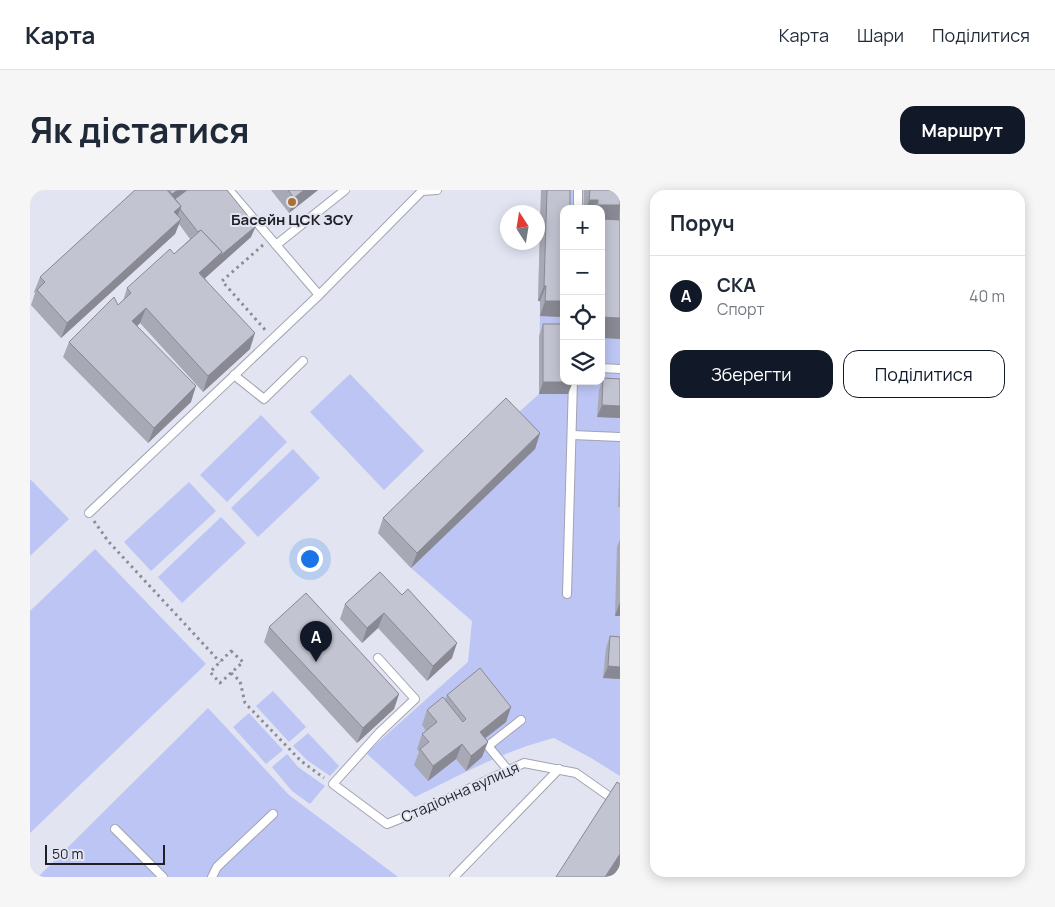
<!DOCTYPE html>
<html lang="uk">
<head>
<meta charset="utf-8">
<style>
  :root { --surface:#fff; --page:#f6f6f7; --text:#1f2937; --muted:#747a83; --line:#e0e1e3; --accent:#111827 }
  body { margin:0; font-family:Manrope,sans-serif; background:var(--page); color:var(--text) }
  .controls { position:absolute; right:15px; top:15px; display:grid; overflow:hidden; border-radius:10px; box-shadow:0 2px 12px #0003 }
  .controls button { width:45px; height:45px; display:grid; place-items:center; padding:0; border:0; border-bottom:1px solid var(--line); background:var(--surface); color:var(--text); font:25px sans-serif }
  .compass { position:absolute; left:470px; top:15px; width:45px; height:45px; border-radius:50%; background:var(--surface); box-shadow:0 2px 12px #0003; rotate:348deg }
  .scale { position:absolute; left:15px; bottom:12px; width:120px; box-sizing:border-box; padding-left:5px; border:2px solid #1f2025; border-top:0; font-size:14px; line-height:18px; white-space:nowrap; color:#1f2025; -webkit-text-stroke:4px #e2e4f2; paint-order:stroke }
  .you { position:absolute; left:279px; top:368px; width:18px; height:18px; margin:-12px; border:4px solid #fff; border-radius:50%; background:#1a73e8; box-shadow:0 0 0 8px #1a73e833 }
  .badge { display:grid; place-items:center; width:32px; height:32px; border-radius:50%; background:var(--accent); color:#fff; font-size:16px; font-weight:700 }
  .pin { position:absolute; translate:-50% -41px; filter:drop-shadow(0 1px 2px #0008) }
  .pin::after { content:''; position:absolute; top:26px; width:18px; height:15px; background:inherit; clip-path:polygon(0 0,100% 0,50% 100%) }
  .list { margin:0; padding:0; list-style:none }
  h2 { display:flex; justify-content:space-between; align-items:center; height:65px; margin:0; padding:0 20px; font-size:21px }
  h2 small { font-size:16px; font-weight:400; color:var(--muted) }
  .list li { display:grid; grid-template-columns:32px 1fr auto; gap:15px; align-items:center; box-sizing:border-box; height:80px; padding:0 20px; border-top:1px solid var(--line) }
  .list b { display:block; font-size:19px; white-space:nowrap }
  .list p { margin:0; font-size:16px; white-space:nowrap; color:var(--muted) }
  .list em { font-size:16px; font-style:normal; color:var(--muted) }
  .actions { display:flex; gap:10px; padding:15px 20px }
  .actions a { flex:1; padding:11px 0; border:1px solid var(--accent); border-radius:15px; text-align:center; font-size:18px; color:var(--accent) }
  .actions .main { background:var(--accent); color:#fff }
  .icon { flex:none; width:28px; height:28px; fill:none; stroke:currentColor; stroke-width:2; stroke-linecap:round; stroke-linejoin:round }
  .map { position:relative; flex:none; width:590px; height:687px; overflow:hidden; border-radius:15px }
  header { display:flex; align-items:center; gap:30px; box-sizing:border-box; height:70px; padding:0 25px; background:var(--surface); border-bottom:1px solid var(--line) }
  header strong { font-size:24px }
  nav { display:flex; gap:28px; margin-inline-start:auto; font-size:18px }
  .intro { display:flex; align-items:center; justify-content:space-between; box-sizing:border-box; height:120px; padding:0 30px }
  h1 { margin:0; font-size:35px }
  .button { padding:12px 22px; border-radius:15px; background:var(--accent); color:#fff; font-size:18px; font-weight:700 }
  main { display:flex; gap:30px; padding:0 30px }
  aside { flex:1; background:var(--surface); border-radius:15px; box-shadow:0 2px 12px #0003 }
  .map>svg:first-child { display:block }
  .green { fill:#bcc5f4; fill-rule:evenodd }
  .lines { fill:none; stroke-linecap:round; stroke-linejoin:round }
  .lane-casing { stroke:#a1a4b0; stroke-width:10 }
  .path { stroke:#8a8c96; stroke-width:3; stroke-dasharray:2.5 4; stroke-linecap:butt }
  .lane { stroke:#fff; stroke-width:8 }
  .wall { fill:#a7a9b4 }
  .shaded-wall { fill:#888992 }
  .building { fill:#c2c4d1; stroke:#888992 }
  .poi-dot { fill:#aa7130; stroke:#e2e4f2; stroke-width:2 }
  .labels { text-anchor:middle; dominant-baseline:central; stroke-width:4; stroke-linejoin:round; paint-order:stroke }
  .poi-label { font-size:15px; font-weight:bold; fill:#1f2025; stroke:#e2e4f2 }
  .street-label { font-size:15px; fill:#1f2025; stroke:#e2e4f2 }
</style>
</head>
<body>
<header>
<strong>Карта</strong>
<nav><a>Карта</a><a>Шари</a><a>Поділитися</a></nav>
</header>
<div class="intro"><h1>Як дістатися</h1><a class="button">Маршрут</a></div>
<main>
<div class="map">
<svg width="590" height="687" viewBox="0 0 590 687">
  <rect width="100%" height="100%" fill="#e2e4f2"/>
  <g class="green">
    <path d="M511 0H590V586L561 568 524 548C475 560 430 585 385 607L336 563 438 472 442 431 381 378 348 343 479 231 509 204 510 112 508 111ZM534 19H571V191H534Z"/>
    <polygon points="320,184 394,261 354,300 280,222"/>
    <polygon points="231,225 257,252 197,312 170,285"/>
    <polygon points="263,259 290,288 228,347 201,318"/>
    <polygon points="0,289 39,329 0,366"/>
    <polygon points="159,292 186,321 121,381 94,352"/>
    <polygon points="191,327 216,353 152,413 128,387"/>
    <polygon points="65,359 176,474 0,643 0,421"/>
    <polygon points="243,501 276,537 259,552 226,516"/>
    <polygon points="178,518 259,605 368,687 8,687"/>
    <polygon points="219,523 253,560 236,574 203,537"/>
    <polygon points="278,543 309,576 300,586 277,570 263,556"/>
    <polygon points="257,564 268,577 295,596 280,614 262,601 242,577"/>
  </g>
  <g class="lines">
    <g class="lane-casing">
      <g id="lane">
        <polyline points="199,0 289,105"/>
        <polyline points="548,19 548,0"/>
        <polyline points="246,55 315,0"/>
        <polyline points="571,178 590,179"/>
        <polyline points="204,185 234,209 273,171"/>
        <polyline points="542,245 590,247"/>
        <polyline points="59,323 289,105 392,1 407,0"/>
        <polyline points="537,404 543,191"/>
        <polyline points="348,468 385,509 349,543 303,594 357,634 404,615 494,573 546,583 590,614"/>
        <polyline points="478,580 458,556 491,530"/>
        <polyline points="85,639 133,687"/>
        <polyline points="182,687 187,677 243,624"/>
        <polyline points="424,687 529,579"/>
      </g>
    </g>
    <g class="path">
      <polyline points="233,55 192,91 237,142"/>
      <polyline points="64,331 78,351 190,472"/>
      <polygon points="201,461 213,472 190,493 180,482"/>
      <polyline points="201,483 210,491 215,513 271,571 294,588"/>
    </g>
    <use href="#lane" class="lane"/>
  </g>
  <g class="wall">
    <polygon points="105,0 197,0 221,47 175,88 220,159 173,202 110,133 107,136 161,212 118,253 33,167 39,152 88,115 93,111 97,98 144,64 160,49 149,34 145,44 31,148 1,115 5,103 4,102 10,87"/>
    <polygon points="241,0 288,0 259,23"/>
    <polygon points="511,0 540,0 534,127 510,126 510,111 508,111"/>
    <polygon points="554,0 590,0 590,30 571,19 554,19"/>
    <polygon points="513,134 538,204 509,204 509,146"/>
    <polygon points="573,188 590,189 590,228 567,227 569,200"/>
    <polygon points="510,243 505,259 381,378 348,343 353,328"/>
    <polygon points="590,261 590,317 588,317"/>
    <polygon points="590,349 590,426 585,426 587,357"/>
    <polygon points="350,382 422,468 397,491 348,438 332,453 310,429 315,414"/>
    <polygon points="239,437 369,504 364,519 327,553 234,452"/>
    <polygon points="580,446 590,447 590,489 573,488 576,458"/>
    <polygon points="417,505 481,517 476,532 455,548 452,567 436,581 426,569 398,591 384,575 389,562 387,559 392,544 396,541 392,535 397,520 415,510"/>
  </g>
  <g class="shaded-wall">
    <polygon points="148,0 161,0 138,16 142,4"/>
    <polygon points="274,0 288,0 259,23 264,8"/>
    <polygon points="559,10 568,10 565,19 556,19"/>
    <polygon points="568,15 590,15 589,31 571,30 571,19 566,19"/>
    <polygon points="151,16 146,31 144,22"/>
    <polygon points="151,29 145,44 31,148 37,133"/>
    <polygon points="226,36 221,47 164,98 169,83 192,62"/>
    <polygon points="514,96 516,96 510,111 508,111"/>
    <polygon points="515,111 534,111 534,127 510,126"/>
    <polygon points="116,118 110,133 96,147 102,131"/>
    <polygon points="571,127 590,128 590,149 571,148"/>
    <polygon points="225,143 220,159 173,202 178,186"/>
    <polygon points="513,192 543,192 538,204 509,204"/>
    <polygon points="166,196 161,212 118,253 124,238"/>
    <polygon points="572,215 590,216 590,228 567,227"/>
    <polygon points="510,243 505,259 381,378 387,363"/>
    <polygon points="590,412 590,426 585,426"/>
    <polygon points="354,423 348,438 332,453 337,438"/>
    <polygon points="427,453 422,468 397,491 403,476"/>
    <polygon points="578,476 590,477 590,489 573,488"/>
    <polygon points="369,504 364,519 327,553 333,538"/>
    <polygon points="481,517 476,532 444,557 450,542"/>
    <polygon points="458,552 452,567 436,581 441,566"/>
    <polygon points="432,554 426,569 398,591 403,576"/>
    <polygon points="590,664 590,676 583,687 575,687"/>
  </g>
  <g class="building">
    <polygon points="105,0 137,0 151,16 144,22 151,29 37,133 7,100 15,92 10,87"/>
    <polygon points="139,0 148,0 142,4"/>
    <polygon points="157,0 197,0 226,36 190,66 192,62 171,40 168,42 150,19 151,16 145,9"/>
    <polygon points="258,0 274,0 264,8"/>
    <polygon points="517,0 540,0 540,19 534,19 534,111 515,111 516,96 514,96"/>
    <polygon points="560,0 590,0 590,15 568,15 568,10 559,10"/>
    <polygon points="571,29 590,30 590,128 571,127"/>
    <polygon points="171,40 192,62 169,83 225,143 178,186 116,118 102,131 166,196 124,238 39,152 84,107 88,115 101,103 97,98 140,59 144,64"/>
    <polygon points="513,134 534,134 534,191 543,191 543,192 513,192"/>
    <polygon points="573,188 590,189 590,216 572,215"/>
    <polygon points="476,208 510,243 387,363 353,328"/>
    <polygon points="350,382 372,405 378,399 427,453 403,476 354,423 337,438 315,414"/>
    <polygon points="276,403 369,504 333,538 239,437"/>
    <polygon points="580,446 590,447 590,477 578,476"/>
    <polygon points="450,478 481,517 450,542 458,552 441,566 432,554 403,576 390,559 399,552 392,544 407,532 397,520 413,507 433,532 436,529 417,505"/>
    <polygon points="587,592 590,594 590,664 575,687 526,687"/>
  </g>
  <circle class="poi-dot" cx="262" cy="12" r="5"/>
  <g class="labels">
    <g class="poi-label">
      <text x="262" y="29">Басейн ЦСК ЗСУ</text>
    </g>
    <g class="street-label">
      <text transform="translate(430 602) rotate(-24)">Стадіонна вулиця</text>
    </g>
  </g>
</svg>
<div class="controls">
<button>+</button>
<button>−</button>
<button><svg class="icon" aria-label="locate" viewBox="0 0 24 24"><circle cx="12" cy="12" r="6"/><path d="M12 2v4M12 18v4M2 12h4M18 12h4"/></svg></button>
<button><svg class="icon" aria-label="layers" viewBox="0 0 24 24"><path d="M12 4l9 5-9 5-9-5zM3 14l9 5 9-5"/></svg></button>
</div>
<svg class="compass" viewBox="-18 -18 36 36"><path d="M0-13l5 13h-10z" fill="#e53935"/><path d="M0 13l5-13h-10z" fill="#747a83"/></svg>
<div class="scale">50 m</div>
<div class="you"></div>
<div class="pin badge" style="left:286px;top:472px">A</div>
</div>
<aside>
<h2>Поруч<small></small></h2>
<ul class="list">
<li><span class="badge">A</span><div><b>СКА</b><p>Спорт</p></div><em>40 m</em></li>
</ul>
<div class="actions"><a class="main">Зберегти</a><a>Поділитися</a></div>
</aside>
</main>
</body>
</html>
